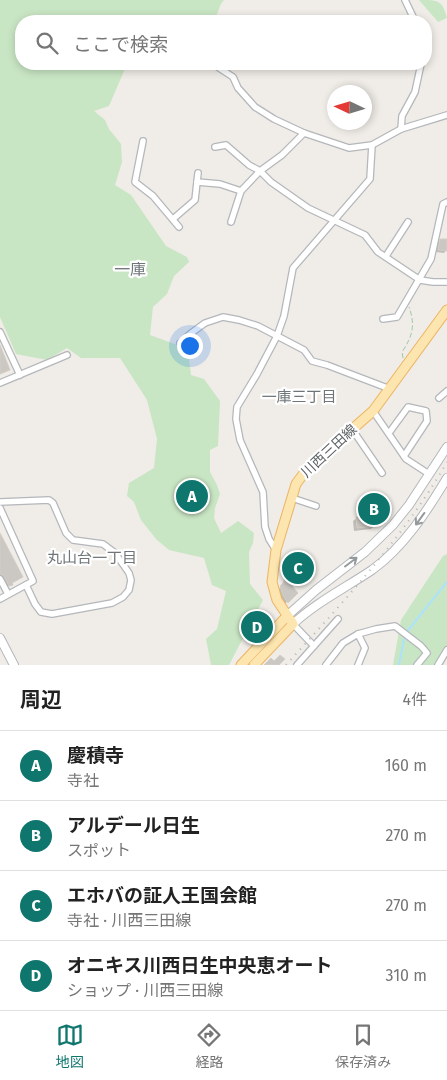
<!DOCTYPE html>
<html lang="ja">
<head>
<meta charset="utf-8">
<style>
  :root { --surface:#fff; --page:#f6f6f6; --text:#222; --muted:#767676; --line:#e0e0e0; --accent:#0f766e }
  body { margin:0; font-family:"Fira Sans","Noto Sans JP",sans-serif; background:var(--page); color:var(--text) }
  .compass { position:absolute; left:327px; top:85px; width:45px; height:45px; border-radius:50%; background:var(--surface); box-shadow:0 2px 8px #0003; rotate:274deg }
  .you { position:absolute; left:189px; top:345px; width:18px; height:18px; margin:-12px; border:4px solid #fff; border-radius:50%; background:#1a73e8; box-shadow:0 0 0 8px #1a73e833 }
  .badge { display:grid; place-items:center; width:32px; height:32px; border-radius:50%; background:var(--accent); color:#fff; font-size:16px; font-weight:700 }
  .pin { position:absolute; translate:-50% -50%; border:2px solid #fff; box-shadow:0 1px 5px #0006 }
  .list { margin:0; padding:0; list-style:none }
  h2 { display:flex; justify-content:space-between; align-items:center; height:65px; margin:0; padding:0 20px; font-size:21px }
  h2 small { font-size:16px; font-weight:400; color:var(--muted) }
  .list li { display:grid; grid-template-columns:32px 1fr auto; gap:15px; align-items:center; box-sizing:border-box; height:70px; padding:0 20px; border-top:1px solid var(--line) }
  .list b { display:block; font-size:19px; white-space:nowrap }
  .list p { margin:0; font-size:16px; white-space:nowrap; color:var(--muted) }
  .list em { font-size:16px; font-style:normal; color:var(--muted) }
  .icon { flex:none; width:28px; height:28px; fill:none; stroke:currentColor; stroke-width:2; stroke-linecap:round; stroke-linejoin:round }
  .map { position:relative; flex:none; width:447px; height:665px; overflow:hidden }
  .search { position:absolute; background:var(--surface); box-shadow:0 2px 8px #0003; left:15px; right:15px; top:15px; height:55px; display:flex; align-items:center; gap:12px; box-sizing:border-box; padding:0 18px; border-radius:20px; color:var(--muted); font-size:19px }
  .sheet { height:345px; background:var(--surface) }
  nav { display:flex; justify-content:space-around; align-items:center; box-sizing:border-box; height:70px; border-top:1px solid var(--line); background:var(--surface); font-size:14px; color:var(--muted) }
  nav a { display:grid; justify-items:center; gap:2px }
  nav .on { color:var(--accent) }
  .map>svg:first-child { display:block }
  .green { fill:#c9e6c4 }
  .shadow { fill:#0003 }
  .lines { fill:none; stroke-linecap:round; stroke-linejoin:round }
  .stream { stroke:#abe3fc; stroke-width:2 }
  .building { fill:#cbc7c3; stroke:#d4cec5 }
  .minor-casing { stroke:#b4b7bb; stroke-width:8 }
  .tertiary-casing { stroke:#b4b7bb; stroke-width:10 }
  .primary-casing { stroke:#ecb463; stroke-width:11 }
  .path { stroke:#9fc9a5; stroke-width:1; stroke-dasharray:5 2.5; stroke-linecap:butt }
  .minor { stroke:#fff; stroke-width:5.5 }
  .tertiary { stroke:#fff; stroke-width:8 }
  .primary { stroke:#fce5af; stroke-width:9 }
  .rail { stroke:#b3b4b4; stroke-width:2; stroke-dasharray:1 6; stroke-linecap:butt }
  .oneway { stroke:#969a9c }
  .labels { text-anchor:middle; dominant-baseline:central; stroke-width:4.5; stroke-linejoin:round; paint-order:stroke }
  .street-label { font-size:14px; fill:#5e6366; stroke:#fff }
  .neighbourhood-label { font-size:15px; fill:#6f7578; stroke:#fff }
  .quarter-label { font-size:16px; fill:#6f7578; stroke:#fff }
</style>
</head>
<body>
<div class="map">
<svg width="447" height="665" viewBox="0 0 447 665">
  <rect width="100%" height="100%" fill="#f0ece7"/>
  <g class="green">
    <path d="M0 0H224C218 6 219 14 213 21H21V64H127L109 106 94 111 105 120 109 129 121 144 122 162 115 185 131 195 166 246 187 257 189 262 174 276 167 294 153 307 150 335 183 347 188 351 191 375 204 379 220 401 218 446 210 450V472L217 485 220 494 215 508 214 518 221 533 238 521 254 533 253 543 249 552 250 584 263 600 229 665H211L206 639 217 629 226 591 212 585 204 558 169 550 156 539 141 520 134 502 127 496 129 483 154 468 157 439 147 400 120 358H81L67 348 47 360 16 354 0 317Z"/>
    <path d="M419 0C439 0 442 0 447 18L438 22Z"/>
    <polygon points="447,554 447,657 443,665 393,665 401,620 443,556"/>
  </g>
  <g class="shadow">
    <polygon points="441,240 447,240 446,250 444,253 436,252 438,242"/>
    <polygon points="367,503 380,519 374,522 375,525 371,529 354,531 353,521 357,518 366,518 364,507"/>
    <polygon points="0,535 11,584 7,587 0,577"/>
    <polygon points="291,569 290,586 296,592 284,605 278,590 282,585 287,572"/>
  </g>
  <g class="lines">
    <polyline class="stream" points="399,665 405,634 447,582"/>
  </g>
  <g class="building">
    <polygon points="440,239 447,239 447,251 438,250"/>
    <polygon points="0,345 10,370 0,374"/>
    <polygon points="379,501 382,519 378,520 376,523 376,526 357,528 356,517 370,516 367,502"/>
    <polygon points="0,533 23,577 12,583 13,585 9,586 4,576 0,574"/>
    <polygon points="293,567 296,569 298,567 304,572 292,586 298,593 288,603 283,595 280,586 286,580 291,568"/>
    <polygon points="280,655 285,659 279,665 264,665 271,658 274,661"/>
  </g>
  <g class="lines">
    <g class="minor-casing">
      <g id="minor">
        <polyline points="405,0 415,21"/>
        <polyline points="213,64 233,77 238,88 255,107 274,119 304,133"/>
        <polyline points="401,129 447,115"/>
        <polyline points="143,141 135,182 153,196 179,227"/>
        <polyline points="215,147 226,145 249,165 260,171 271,182 308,208 365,235 378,252 420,280 433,282 447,282"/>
        <polyline points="197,182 220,184 241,191"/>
        <polyline points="173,219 195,200 198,173"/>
        <polyline points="231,222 241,191 260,171 282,155 304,133 349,148 372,145"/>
        <polyline points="386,256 408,222"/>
        <polyline points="383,319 397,317 431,259 443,204 447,202"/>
        <polyline points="0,332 20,375"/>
        <polyline points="180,343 190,334 205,323 223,317 239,320 258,326 304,350 312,361 327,365 390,389"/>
        <polyline points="0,383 67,355"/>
        <polyline points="439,398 447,391"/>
        <polyline points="373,411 406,459 429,474"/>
        <polyline points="352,429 382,473"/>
        <polyline points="389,433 408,407 426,411 427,421 404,456"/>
        <polyline points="292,498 316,506"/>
        <polyline points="0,502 49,500 53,503 66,533 73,540 103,544 115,553 129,573 131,580 129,590 123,597 112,603 52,614 41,612 35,604 26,585"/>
        <polyline points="0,508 33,581 0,599"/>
        <polyline points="276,550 269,539 265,527 263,492 240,440 236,419 237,407 257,374 277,336 284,316 293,268 370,179 372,145 401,129 402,116 415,92 421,64"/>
        <polyline points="0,579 8,594"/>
        <polyline points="293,624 314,646"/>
        <polyline points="358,634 376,629 395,626 421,646 427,653 417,665"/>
        <polyline points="297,665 338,619"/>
        <polyline points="326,665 343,643 358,634 365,648 358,665"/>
        <polyline points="438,665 447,650"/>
      </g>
    </g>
    <g class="tertiary-casing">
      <g id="tertiary">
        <polyline points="287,616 316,590 365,552 393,525 409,505 447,447"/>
        <path d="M293 624C317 602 345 588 372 570 404 547 427 511 447 478"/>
        <polyline points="0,638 14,665"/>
      </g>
    </g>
    <g class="primary-casing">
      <g id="primary">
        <polyline points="241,665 287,616"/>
        <polyline points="254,665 293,624 277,600 272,582 276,550 296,484 307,469 373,411 447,310"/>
      </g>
    </g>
    <path class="path" d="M403 358 402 352C412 337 416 326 409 307"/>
    <use href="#minor" class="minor"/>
    <use href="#tertiary" class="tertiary"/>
    <use href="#primary" class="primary"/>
    <path class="rail" d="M286 665C344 601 404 537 447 462"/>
  </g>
  <defs><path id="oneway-shaft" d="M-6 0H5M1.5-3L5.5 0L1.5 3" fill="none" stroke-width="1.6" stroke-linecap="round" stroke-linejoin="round" transform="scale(1.25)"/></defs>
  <g class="oneway">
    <use href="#oneway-shaft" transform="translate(420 519) rotate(126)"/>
    <use href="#oneway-shaft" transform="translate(351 562) rotate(-37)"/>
  </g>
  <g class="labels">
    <g class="street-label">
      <text transform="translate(329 451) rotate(-43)">川西三田線</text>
    </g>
    <g class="neighbourhood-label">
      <text x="299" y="397">一庫三丁目</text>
      <text x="92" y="558">丸山台一丁目</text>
    </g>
    <g class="quarter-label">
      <text x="130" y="269">一庫</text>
    </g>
  </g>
</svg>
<svg class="compass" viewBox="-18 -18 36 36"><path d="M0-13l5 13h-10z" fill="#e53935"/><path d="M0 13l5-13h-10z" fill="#767676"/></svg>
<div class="you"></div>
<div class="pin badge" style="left:192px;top:496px">A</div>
<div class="pin badge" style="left:374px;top:509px">B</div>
<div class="pin badge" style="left:298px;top:568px">C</div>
<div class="pin badge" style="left:257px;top:627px">D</div>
<div class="search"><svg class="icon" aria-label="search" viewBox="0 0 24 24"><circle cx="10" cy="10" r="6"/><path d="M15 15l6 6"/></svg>ここで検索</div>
</div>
<section class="sheet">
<h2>周辺<small>4件</small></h2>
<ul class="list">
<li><span class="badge">A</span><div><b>慶積寺</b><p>寺社</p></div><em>160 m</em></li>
<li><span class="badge">B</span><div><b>アルデール日生</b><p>スポット</p></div><em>270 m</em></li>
<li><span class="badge">C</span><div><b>エホバの証人王国会館</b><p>寺社 · 川西三田線</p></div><em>270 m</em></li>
<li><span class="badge">D</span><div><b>オニキス川西日生中央恵オート</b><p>ショップ · 川西三田線</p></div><em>310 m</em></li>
</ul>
</section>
<nav>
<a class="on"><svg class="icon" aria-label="map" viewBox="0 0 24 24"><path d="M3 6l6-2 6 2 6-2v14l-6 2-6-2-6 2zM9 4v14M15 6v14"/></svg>地図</a>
<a><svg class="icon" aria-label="directions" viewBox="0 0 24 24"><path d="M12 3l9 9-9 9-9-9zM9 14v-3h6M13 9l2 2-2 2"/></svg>経路</a>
<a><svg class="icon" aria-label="saved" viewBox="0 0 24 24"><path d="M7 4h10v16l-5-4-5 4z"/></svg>保存済み</a>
</nav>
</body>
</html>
